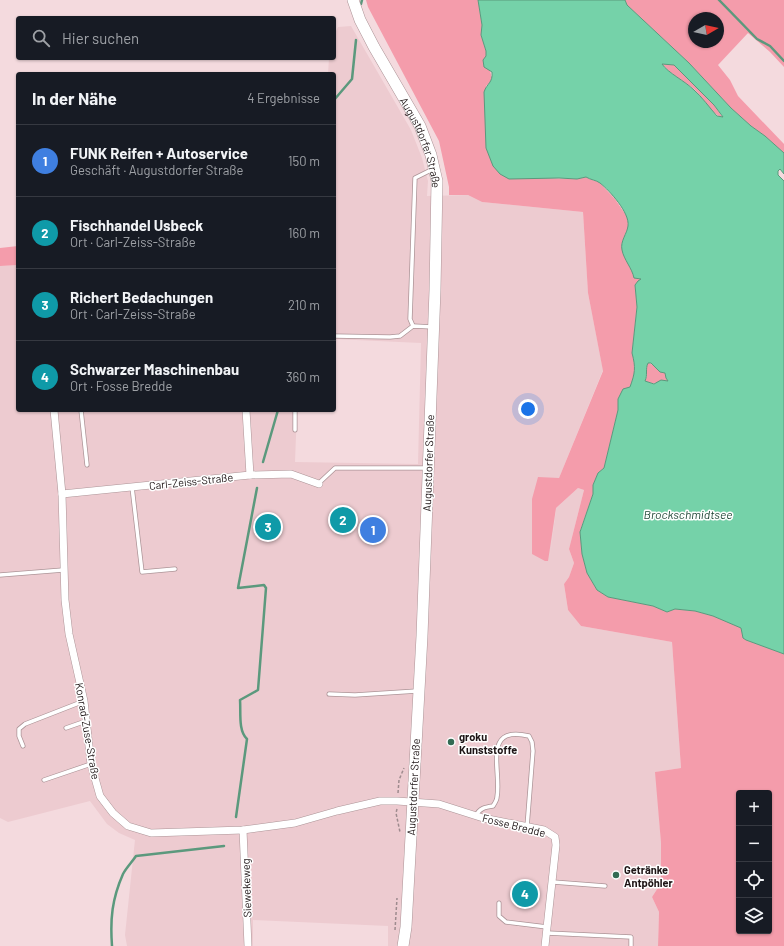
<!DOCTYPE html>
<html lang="de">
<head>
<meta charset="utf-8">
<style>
  :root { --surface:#171b24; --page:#20242c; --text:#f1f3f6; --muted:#9ea1a6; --line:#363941; --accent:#1a73e8 }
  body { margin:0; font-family:Barlow,sans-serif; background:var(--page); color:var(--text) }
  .controls { position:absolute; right:12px; bottom:12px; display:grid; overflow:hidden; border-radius:4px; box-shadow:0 1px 3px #0004 }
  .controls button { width:36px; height:36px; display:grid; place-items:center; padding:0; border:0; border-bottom:1px solid var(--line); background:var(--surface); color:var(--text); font:20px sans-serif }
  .compass { position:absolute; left:688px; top:12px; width:36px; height:36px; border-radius:50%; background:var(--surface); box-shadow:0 1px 3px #0004; rotate:81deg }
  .you { position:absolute; left:528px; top:409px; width:14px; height:14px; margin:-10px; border:3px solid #fff; border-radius:50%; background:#1a73e8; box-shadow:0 0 0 6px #1a73e833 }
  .badge { display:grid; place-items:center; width:26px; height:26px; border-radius:50%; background:var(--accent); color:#fff; font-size:13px; font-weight:700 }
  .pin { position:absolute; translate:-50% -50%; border:2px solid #fff; box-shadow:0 1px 4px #0006 }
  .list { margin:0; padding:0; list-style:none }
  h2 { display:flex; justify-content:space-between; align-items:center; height:52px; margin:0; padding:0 16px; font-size:17px }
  h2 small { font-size:13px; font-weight:400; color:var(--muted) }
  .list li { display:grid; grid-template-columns:26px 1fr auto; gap:12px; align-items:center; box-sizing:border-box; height:72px; padding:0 16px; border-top:1px solid var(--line) }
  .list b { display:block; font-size:15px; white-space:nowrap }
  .list p { margin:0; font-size:13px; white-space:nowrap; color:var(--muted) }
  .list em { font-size:13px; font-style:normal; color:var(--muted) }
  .icon { flex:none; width:22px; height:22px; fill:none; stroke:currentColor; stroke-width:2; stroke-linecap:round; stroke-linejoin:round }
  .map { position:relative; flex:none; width:784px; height:946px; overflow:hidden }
  .search { position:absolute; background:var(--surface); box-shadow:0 1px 3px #0004; left:16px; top:16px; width:320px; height:44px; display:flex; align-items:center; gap:10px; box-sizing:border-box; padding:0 14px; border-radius:4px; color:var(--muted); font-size:15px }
  .panel { position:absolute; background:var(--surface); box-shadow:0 1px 3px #0004; left:16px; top:72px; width:320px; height:340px; border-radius:4px }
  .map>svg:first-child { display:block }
  .built { fill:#edcbd0 }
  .green { fill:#f49cab; fill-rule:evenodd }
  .water { fill:#75d2a9; stroke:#5b997d; fill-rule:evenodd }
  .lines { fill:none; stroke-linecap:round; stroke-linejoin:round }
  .stream { stroke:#5b997d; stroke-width:2.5 }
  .lane-casing { stroke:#ac9497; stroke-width:5 }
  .street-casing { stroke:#ac9497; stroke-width:8 }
  .secondary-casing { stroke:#ac9497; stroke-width:12 }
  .path { stroke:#9e8b8e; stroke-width:1.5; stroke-dasharray:3 2; stroke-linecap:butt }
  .lane { stroke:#fff; stroke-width:3.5 }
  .street { stroke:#fff; stroke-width:7 }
  .secondary { stroke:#fff; stroke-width:11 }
  .poi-dot { fill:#336b53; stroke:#fff; stroke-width:1.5 }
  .labels { text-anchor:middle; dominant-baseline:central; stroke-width:3; stroke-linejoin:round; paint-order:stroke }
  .street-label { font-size:11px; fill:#1e1516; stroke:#fff }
  .poi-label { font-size:11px; font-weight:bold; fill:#1e1516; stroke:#fff; text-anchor:start }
  .water-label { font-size:12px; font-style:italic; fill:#1f4736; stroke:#fff }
</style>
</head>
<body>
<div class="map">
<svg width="784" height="946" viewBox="0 0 784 946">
  <rect width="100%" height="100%" fill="#f4dade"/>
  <polygon class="built" points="351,26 411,130 422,158 428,181 427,196 468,195 482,202 583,212 588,293 603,370 559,478 550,557 556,508 578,488 584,490 569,549 574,563 569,577 564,584 568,610 581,626 672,642 681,768 656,772 661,843 661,883 652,897 659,912 658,946 388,946 388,926 253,920 253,946 127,946 125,935 135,840 119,833 107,824 90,801 8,822 0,818 0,266 18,265 18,410 297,410 295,462 418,464 421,343 334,339 334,74 328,74 329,58 334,58 334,35 338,27"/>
  <g class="green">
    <path d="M366 0H478L482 25 481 35 486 51V56L492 78 491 82 486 86V148L541 178 577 179 586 177 590 179 599 182 615 199 628 218V227L625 235 628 264 633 272 634 278H640L642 280 635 285 637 306 632 353C635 364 637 378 629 388 626 392 621 394 618 399V410L604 468 598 473 593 485V494L580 531 582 554 587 573 597 590 608 597 653 606 667 612 675 609 695 611 713 616 742 628 743 638 746 640 784 654V946H658L659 912 652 897 661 883V843L655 772 681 768 672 642 581 626 568 610 564 584 569 577 574 563 569 549 584 490 578 488 556 508 548 561H545L532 554V499L538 477 559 478 603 371 588 293 583 212 482 202 468 195H449V187L439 141 368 7ZM739 793H769V931H739Z"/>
    <path d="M625 0H784V67L770 52 748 33 718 65 730 80 738 96 784 144V153L765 136 751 126 731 108 689 63 627 5ZM694 18H718V42H694Z"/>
    <path d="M662 63 674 65 714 105 723 118C710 113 704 98 694 89 684 81 668 73 662 63Z"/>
    <polygon points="18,246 18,265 0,266 0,248"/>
    <path d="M648 363C655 364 658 371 665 373L669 381C661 382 651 385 645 381 649 375 645 369 648 363Z"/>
  </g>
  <path class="water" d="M478 0H625L627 5 689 63 731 108 751 126 765 136 784 153V174L780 169 778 171V175L784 181V654L746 640 743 638 741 628 713 616 695 611 675 609 667 612 653 606 608 597 597 590 587 573 582 554 580 532 593 494V485L598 473 604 468 618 410V399L623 389 630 387C635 373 636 368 632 353L637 307 635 285 638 281 641 279 634 278C632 268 624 260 622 250 620 241 627 234 628 226 630 213 610 191 600 183 596 180 591 180 586 177L577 179 559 178 509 179 500 174 493 166 486 148 484 92C487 83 493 83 492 72L484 67 483 60 486 56V51L481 35 482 25ZM662 64 674 65 714 105 723 117 717 116C709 107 702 97 694 90 685 81 668 73 662 64ZM648 363H651L660 372 665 373 666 378 668 381 661 380 654 384 645 381C648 375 645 369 648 363Z"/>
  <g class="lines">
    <g class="stream">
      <polyline points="719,0 757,39 770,46 784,61"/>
      <polyline points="361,4 362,0"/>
      <polyline points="334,100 352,79 356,40"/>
      <polyline points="263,462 278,410"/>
      <path d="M236 817 247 739C238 731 241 712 240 700L258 690 266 588 264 585 238 588 257 488"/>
      <path d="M112 946C110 919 112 899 123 874 126 868 132 862 136 856L224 846"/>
    </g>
    <g class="lane-casing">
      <g id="lane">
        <polyline points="413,326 410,319 415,178 433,169"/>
        <polyline points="334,336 390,337 400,336 413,326 433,327"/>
        <polyline points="81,410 87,465"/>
        <polyline points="295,430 295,410"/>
        <polyline points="319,483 335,468 426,468"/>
        <polyline points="132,487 142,572 175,569"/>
        <polyline points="0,575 63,570"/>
        <polyline points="329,694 355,695 417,691"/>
        <polyline points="66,728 86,721"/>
        <polyline points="23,746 19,736 19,729 25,724 84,701"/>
        <polyline points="44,780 91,764"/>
        <path d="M476 816C479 808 486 807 493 806 495 803 497 800 497 797 502 772 481 724 529 736L532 742 533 751 527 827"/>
        <polyline points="553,882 605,886"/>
        <polyline points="499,903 499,916 506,922 547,927"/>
        <polyline points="547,933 631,937 631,946"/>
      </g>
    </g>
    <g class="street-casing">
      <g id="street">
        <polyline points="54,410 62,494 65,600 69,634 84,701 91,764 100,796 113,813 128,826 151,833 243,830 295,823 337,811 380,801 397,801 439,804 483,818 544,830 555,837 556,845 545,946"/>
        <polyline points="246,410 250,475"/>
        <polyline points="62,494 250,475 291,474 319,484"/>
        <polyline points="243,830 248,946"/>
      </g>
    </g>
    <g class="secondary-casing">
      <g id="secondary">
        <path id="s1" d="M353 0 360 20 374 47 420 126 431 155 437 181 435 290 422 636 406 927 403 946"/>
      </g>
    </g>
    <g class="path">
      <polyline points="398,793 399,780 404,768"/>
      <polyline points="397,809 396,813 400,832"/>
      <polyline points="395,930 397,898"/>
    </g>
    <use href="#lane" class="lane"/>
    <use href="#street" class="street"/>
    <use href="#secondary" class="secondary"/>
  </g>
  <g class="poi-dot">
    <circle cx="451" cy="742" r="4"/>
    <circle cx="616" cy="875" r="4"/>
  </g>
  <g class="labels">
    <g class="street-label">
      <text stroke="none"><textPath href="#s1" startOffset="159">Augustdorfer Straße</textPath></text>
      <text transform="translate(428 463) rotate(-88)">Augustdorfer Straße</text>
      <text transform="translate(191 481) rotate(-6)">Carl-Zeiss-Straße</text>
      <text transform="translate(88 731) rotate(80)">Konrad-Zuse-Straße</text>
      <text transform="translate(413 787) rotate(-87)">Augustdorfer Straße</text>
      <text transform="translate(514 825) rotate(14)">Fosse Bredde</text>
      <text transform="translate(246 888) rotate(-92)">Siewekeweg</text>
    </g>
    <g class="poi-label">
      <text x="459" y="736">groku<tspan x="459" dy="13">Kunststoffe</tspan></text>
      <text x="624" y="869">Getränke<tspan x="624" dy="13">Antpöhler</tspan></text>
    </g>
    <g class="water-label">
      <text x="688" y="514">Brockschmidtsee</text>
    </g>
  </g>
</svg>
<div class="controls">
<button>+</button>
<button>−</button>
<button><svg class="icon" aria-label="locate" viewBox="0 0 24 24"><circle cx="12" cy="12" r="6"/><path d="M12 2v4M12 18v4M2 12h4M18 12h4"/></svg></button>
<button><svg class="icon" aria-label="layers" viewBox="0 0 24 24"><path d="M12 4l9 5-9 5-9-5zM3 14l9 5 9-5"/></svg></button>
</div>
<svg class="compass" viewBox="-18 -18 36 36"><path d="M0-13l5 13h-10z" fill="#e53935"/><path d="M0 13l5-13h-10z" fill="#9ea1a6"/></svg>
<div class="you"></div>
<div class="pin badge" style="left:373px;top:530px;background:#3f7fe0">1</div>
<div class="pin badge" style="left:343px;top:520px;background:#0f9aa8">2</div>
<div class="pin badge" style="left:268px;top:527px;background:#0f9aa8">3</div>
<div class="pin badge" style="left:525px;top:894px;background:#0f9aa8">4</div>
<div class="search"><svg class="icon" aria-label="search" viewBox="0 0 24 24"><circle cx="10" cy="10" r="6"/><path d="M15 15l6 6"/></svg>Hier suchen</div>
<section class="panel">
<h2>In der Nähe<small>4 Ergebnisse</small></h2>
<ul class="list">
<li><span class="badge" style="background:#3f7fe0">1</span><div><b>FUNK Reifen + Autoservice</b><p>Geschäft · Augustdorfer Straße</p></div><em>150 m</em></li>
<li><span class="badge" style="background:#0f9aa8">2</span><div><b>Fischhandel Usbeck</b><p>Ort · Carl-Zeiss-Straße</p></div><em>160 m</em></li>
<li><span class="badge" style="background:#0f9aa8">3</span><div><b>Richert Bedachungen</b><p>Ort · Carl-Zeiss-Straße</p></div><em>210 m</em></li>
<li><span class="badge" style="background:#0f9aa8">4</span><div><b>Schwarzer Maschinenbau</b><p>Ort · Fosse Bredde</p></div><em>360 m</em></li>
</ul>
</section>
</div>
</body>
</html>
